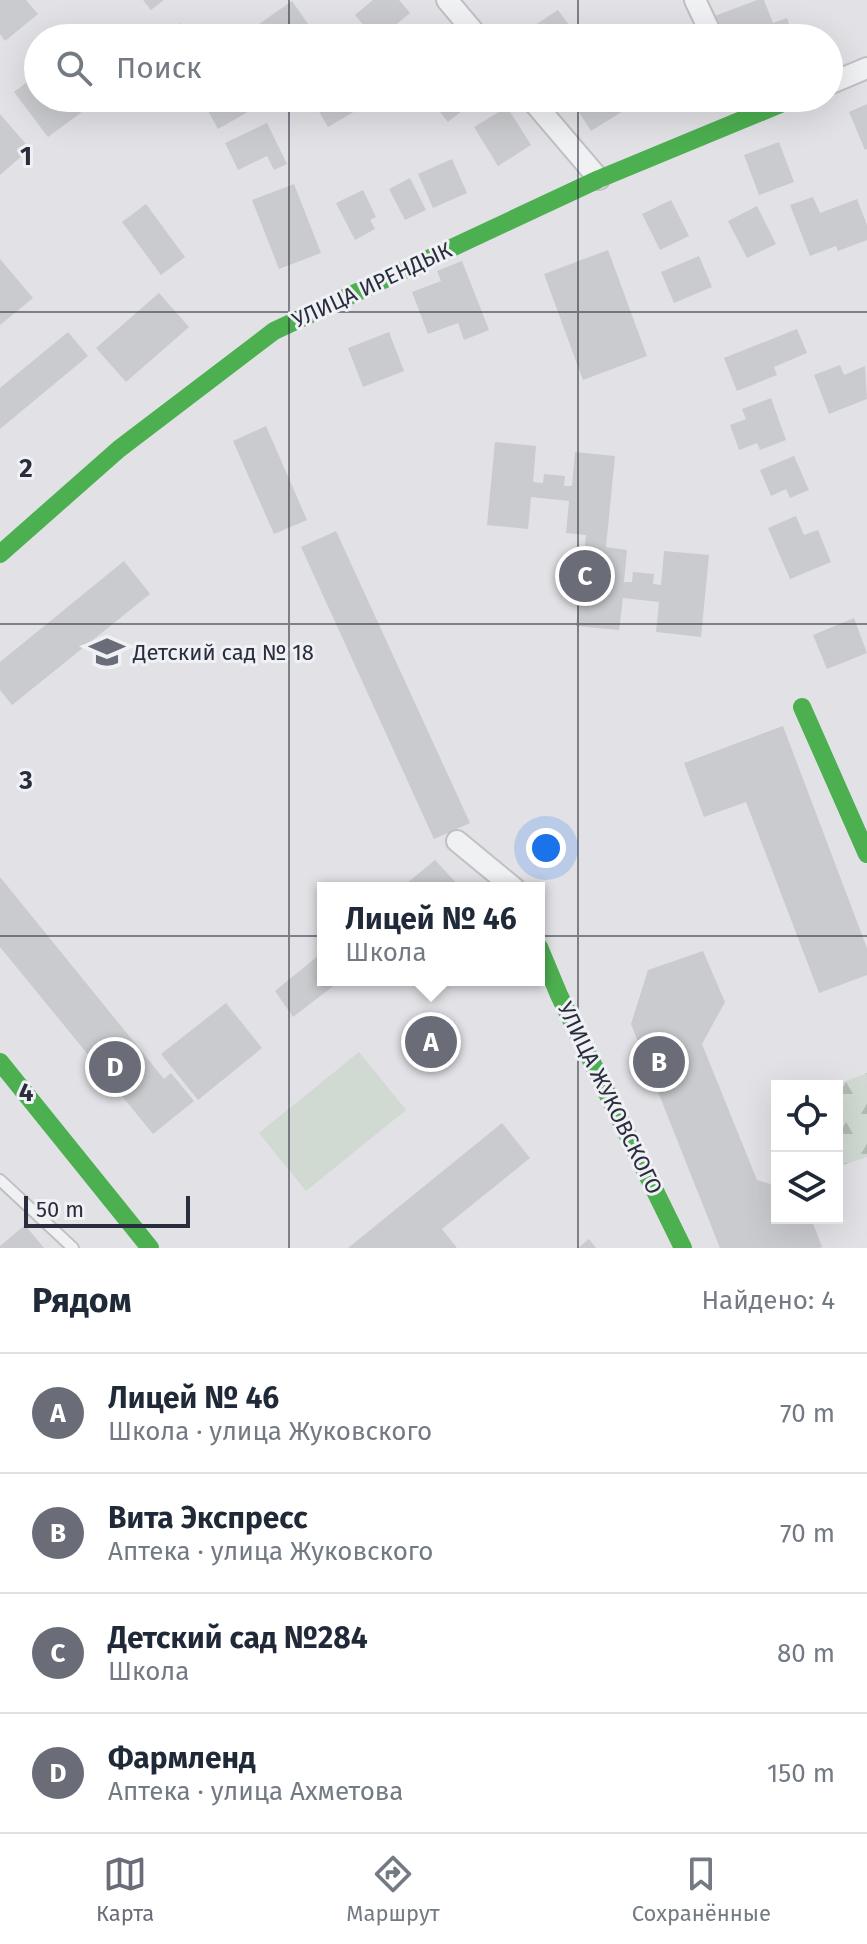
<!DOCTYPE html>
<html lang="ru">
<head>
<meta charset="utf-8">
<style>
  :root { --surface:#fff; --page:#f2f2f3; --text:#1f2937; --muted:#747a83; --line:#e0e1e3; --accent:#6a6c78 }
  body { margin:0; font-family:"Fira Sans",sans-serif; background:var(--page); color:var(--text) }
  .controls { position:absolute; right:24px; bottom:24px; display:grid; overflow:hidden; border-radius:0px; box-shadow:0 8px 32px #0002 }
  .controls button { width:72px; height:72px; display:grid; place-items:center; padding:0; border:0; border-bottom:2px solid var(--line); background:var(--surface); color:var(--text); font:40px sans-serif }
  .scale { position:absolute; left:24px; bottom:20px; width:166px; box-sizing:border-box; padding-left:8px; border:4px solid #2a2d3d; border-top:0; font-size:22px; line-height:28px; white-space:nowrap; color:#2a2d3d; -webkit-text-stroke:6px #eff1f5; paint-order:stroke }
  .you { position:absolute; left:546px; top:848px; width:28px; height:28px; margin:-20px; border:6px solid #fff; border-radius:50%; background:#1a73e8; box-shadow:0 0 0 12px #1a73e833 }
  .badge { display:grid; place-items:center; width:52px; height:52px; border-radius:50%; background:var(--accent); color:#fff; font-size:26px; font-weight:700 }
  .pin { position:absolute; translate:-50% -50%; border:4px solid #fff; box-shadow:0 2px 8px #0006 }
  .popup { position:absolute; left:317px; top:882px; width:228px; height:104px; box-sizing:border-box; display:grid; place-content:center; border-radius:0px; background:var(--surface); filter:drop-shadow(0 2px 6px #0005); font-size:26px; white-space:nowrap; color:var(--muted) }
  .popup b { font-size:30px; color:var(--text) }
  .popup::after { content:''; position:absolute; left:50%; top:100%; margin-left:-16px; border:16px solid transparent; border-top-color:var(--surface) }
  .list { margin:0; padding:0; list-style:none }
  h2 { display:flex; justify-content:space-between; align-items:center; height:104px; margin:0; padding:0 32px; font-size:34px }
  h2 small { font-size:26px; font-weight:400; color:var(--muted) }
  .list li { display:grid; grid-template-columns:52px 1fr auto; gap:24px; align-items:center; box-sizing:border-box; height:120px; padding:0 32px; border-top:2px solid var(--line) }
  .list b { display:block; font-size:30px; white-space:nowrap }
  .list p { margin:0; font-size:26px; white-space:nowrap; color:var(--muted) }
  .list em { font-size:26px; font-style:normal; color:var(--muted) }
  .icon { flex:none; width:44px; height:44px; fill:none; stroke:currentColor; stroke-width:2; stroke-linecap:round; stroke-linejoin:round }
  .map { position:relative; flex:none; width:867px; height:1248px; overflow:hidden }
  .search { position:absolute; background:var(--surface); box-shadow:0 8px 32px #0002; left:24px; right:24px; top:24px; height:88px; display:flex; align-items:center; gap:20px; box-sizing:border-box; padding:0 28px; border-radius:44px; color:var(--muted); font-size:30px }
  .sheet { height:584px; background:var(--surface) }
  nav { display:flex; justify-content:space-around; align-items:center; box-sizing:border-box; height:112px; border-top:2px solid var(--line); background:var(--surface); font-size:22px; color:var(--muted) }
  nav a { display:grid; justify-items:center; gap:4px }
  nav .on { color:var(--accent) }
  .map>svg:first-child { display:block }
  .forest { fill:url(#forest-firs) }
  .green { fill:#d0d9d2 }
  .building { fill:#cacbce }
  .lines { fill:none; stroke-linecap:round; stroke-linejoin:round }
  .lane-casing { stroke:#c0c0c4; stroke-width:14 }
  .street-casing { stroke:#c0c0c4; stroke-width:24 }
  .lane { stroke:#f0f1f3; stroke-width:10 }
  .street { stroke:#f0f1f3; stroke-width:20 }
  .fast { stroke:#4caf50; stroke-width:18 }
  .grid { fill:none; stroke:#2a2d3d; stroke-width:2; stroke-opacity:0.55 }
  .labels { text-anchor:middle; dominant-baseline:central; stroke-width:6; stroke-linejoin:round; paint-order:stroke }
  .street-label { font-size:22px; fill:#2a2d3d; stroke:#eff1f5 }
  .poi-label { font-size:22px; fill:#2a2d3d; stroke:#eff1f5; text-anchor:start }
  .grid-label { font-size:26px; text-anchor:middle; font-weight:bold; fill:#2a2d3d; stroke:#eff1f5; stroke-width:6; stroke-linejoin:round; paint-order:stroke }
</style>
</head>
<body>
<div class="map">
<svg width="867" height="1248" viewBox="0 0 867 1248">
  <defs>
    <pattern id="forest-firs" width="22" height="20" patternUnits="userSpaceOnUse" patternTransform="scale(2)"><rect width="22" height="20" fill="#d0d9d2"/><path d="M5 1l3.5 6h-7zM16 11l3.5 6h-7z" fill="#b3bbb5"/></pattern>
  </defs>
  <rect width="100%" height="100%" fill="#e2e2e6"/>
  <polygon class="forest" points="867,1073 867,1157 837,1167 837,1086 833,1086"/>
  <polygon class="green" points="359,1052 406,1110 306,1191 259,1133"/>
  <g class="building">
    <polygon points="0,0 26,0 38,14 5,41 0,34"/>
    <polygon points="143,0 164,0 151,10"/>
    <polygon points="373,0 399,0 410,13 380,38 374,38 355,15"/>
    <polygon points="757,0 764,0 773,23 787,18 794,38 720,38 712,17"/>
    <polygon points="292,1 318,38 239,38"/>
    <polygon points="558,10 577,36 531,38 526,31"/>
    <polygon points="181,23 189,35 195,31 200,38 159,38"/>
    <polygon points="418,29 426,38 407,38"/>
    <polygon points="38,74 38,98 78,98 86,109 48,137 14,92"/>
    <polygon points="201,98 247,98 253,109 218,129"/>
    <polygon points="311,98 350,98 357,110 328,127"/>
    <polygon points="429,98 478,98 448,122"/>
    <polygon points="570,98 615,98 623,111 591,131"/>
    <polygon points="867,104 867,149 865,150 849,112"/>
    <polygon points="507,107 531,145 498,166 474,127"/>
    <polygon points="0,114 30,149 0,175"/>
    <polygon points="267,123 287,164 274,170 267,156 238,170 225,143"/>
    <polygon points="779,142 794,182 759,195 744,155"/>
    <polygon points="452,159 467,193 433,208 418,174"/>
    <polygon points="410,178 426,210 405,220 389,189"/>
    <polygon points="294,184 321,253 279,269 252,200"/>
    <polygon points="363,190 376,217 370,220 375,229 355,240 336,203"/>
    <polygon points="813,197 820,213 857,199 867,225 867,240 838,251 836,246 810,256 790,205"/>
    <polygon points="671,200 689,236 660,250 642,214"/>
    <polygon points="146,204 185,257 161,275 122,222"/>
    <polygon points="757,206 776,244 747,258 728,221"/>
    <polygon points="608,250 647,356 583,380 544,274"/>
    <polygon points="699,256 712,287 674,303 661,272"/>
    <polygon points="0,259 33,298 0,325"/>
    <polygon points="462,261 489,330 464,340 458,323 428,334 412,292 441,281 437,271"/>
    <polygon points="159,293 189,327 126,382 96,348"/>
    <polygon points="797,329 807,353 774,367 777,375 737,391 724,358"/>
    <polygon points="68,332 88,356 0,429 0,388"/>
    <polygon points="389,332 404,371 363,387 348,348"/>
    <polygon points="840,365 844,375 865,366 867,399 829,414 814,375"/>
    <polygon points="771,398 786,440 760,450 757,443 739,450 730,425 746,419 742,409"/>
    <polygon points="266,426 307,520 274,534 233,441"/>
    <polygon points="495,442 536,446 533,482 543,483 544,474 565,476 564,486 572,486 575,452 615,456 606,547 627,550 624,582 632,582 633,572 654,574 653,584 661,585 664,551 709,555 701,637 656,632 659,602 623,598 619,630 576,626 586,535 566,533 569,501 531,497 528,529 487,525"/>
    <polygon points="794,456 809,490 790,498 786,489 771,496 760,470"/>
    <polygon points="796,516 804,535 818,530 831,562 790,579 768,528"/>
    <polygon points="336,531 470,823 434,839 301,547"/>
    <polygon points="124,561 150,594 12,705 0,690 0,662"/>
    <polygon points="854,618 867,653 827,669 813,635"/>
    <polygon points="783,726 867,948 867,975 819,993 746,802 704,817 684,763"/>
    <polygon points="435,860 461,888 401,888"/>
    <polygon points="0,877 164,1079 171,1073 194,1101 153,1134 0,947"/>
    <polygon points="703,951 725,1002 702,1044 757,1180 777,1186 777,1218 811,1218 822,1247 819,1248 720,1248 631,1024 648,970"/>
    <polygon points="323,952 323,980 341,980 293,1017 275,991"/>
    <polygon points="226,1003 262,1048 198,1100 161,1054"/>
    <polygon points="502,1123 530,1158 442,1229 457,1248 348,1248"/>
    <polygon points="25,1225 44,1248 0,1248 0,1246"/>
    <polygon points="589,1239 596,1248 578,1248"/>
  </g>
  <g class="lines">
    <g class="lane-casing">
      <polyline id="lane" points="0,1180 73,1248"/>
    </g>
    <g class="street-casing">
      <g id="street">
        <polyline points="447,0 479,38"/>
        <polyline points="695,0 713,38"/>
        <polyline points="829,84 867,68"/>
        <polyline points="530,98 599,179"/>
        <polyline points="457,841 514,888"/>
      </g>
    </g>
    <use href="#lane" class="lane"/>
    <use href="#street" class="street"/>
    <g class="fast">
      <polyline points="0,554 119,449 274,331 599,179 795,98"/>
      <polyline points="802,707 867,854"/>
      <polyline points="539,947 559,995 683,1248"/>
      <polyline points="0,1062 150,1248"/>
    </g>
  </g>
  <path class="grid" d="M289 0V38M578 0V38M289 98V1248M578 98V1248M0 312H867M0 624H867M0 936H867"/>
  <defs>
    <g id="school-bare" transform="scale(2.76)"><path d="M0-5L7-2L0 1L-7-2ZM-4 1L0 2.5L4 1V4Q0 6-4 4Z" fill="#6a6c78" stroke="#eff1f5" stroke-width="2.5" paint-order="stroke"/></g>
  </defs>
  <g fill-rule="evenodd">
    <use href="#school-bare" x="107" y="652"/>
  </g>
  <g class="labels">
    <g class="street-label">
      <text transform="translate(372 285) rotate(-25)">УЛИЦА ИРЕНДЫК</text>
      <text transform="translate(610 1098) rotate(64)">УЛИЦА ЖУКОВСКОГО</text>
    </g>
    <g class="poi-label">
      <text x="133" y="652">Детский сад № 18</text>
    </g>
  </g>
  <g class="grid-label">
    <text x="26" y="165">1</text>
    <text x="26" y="477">2</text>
    <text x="26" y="789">3</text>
    <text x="26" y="1101">4</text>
  </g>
</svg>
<div class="controls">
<button><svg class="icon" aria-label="locate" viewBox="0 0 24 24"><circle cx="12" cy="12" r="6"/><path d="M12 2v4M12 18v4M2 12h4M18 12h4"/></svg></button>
<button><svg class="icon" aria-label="layers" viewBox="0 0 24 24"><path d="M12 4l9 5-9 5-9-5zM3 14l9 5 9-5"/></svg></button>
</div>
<div class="scale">50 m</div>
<div class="you"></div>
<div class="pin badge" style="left:431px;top:1042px">A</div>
<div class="popup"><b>Лицей № 46</b>Школа</div>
<div class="pin badge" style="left:659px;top:1062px">B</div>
<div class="pin badge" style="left:585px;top:576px">C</div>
<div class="pin badge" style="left:115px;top:1067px">D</div>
<div class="search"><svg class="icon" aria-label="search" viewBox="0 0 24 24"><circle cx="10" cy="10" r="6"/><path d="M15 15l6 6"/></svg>Поиск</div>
</div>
<section class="sheet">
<h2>Рядом<small>Найдено: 4</small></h2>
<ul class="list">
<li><span class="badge">A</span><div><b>Лицей № 46</b><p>Школа · улица Жуковского</p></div><em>70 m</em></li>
<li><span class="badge">B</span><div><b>Вита Экспресс</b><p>Аптека · улица Жуковского</p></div><em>70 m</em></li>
<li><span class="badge">C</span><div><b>Детский сад №284</b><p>Школа</p></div><em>80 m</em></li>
<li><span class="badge">D</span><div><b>Фармленд</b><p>Аптека · улица Ахметова</p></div><em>150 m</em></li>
</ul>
</section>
<nav>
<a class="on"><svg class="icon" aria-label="map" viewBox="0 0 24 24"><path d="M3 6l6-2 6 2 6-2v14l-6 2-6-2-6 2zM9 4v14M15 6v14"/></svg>Карта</a>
<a><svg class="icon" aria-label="directions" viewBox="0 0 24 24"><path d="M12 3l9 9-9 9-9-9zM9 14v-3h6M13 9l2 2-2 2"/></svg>Маршрут</a>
<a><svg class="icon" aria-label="saved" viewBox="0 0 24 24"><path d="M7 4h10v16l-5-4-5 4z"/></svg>Сохранённые</a>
</nav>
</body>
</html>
